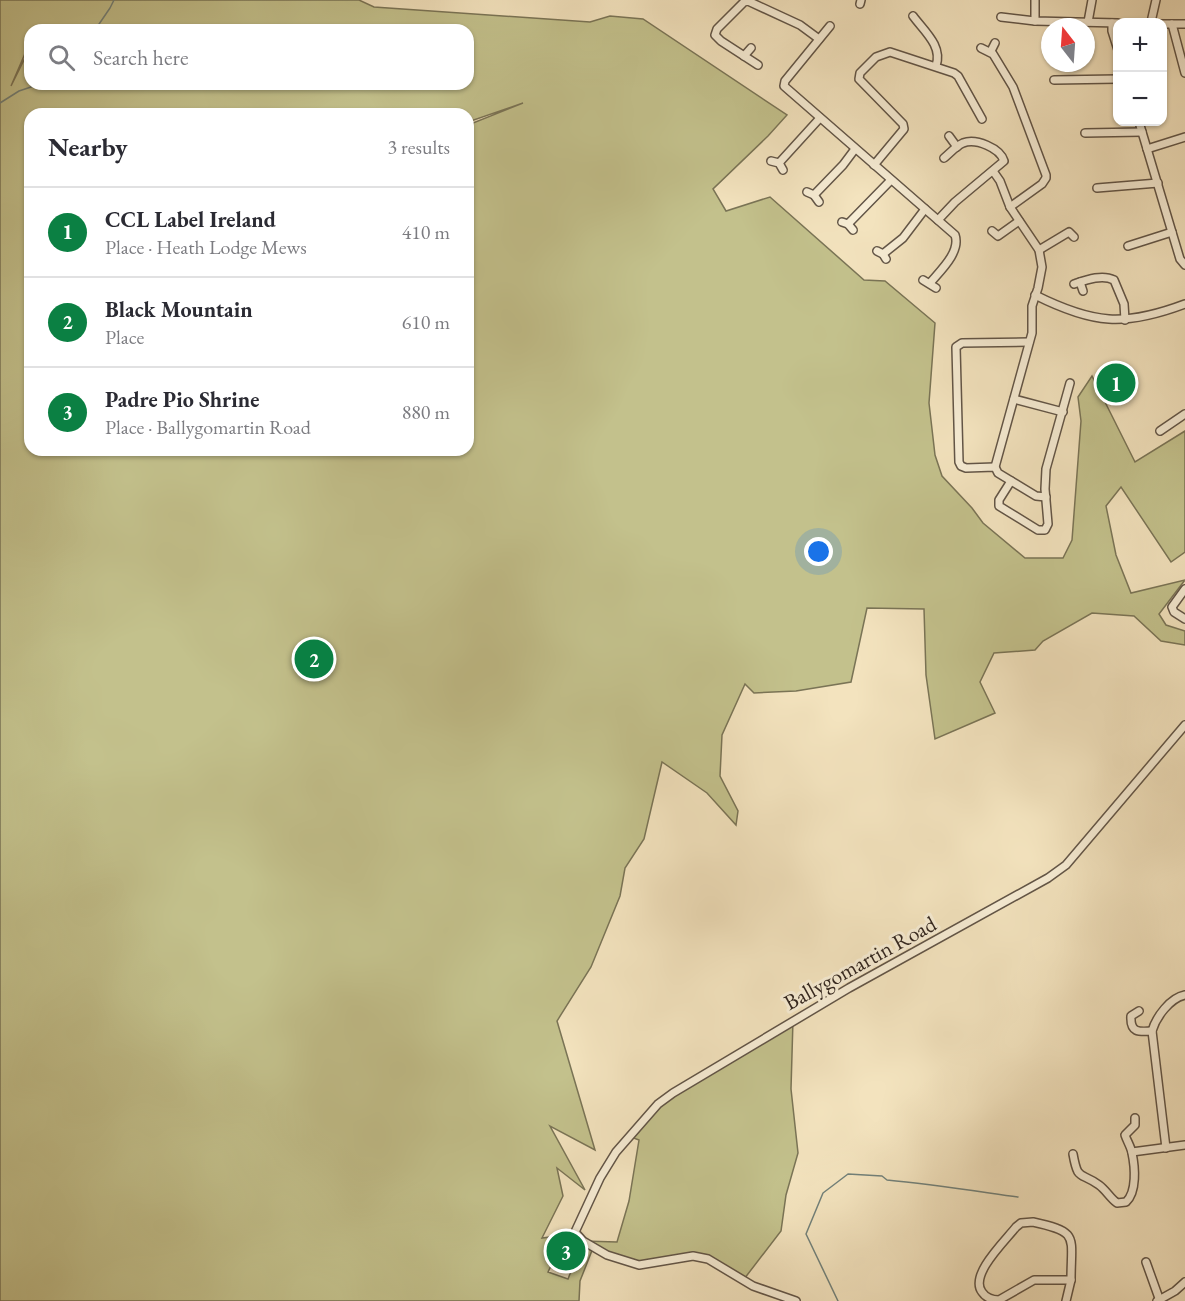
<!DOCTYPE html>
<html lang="en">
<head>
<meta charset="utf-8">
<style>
  :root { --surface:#fff; --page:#f7f7f7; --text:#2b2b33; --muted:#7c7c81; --line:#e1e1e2; --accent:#0b8043 }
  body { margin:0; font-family:"EB Garamond",serif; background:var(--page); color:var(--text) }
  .controls { position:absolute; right:18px; top:18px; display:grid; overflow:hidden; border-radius:12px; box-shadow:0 2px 4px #0004 }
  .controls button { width:54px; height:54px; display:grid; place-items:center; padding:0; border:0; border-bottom:2px solid var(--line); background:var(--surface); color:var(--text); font:30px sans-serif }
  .compass { position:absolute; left:1041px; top:18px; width:54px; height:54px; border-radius:50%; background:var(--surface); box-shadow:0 2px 4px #0004; rotate:343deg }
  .you { position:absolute; left:819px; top:552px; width:21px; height:21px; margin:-15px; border:4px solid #fff; border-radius:50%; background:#1a73e8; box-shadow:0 0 0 9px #1a73e833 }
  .badge { display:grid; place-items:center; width:39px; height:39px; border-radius:50%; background:var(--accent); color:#fff; font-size:20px; font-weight:700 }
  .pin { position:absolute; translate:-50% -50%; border:3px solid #fff; box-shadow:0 2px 6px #0006 }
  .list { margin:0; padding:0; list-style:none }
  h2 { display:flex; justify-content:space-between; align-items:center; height:78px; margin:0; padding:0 24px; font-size:26px }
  h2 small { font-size:20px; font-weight:400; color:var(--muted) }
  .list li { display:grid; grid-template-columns:39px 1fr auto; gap:18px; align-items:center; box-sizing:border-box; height:90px; padding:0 24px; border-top:2px solid var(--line) }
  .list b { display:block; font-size:22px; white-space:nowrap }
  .list p { margin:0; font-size:20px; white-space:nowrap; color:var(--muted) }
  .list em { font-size:20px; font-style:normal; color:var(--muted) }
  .icon { flex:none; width:33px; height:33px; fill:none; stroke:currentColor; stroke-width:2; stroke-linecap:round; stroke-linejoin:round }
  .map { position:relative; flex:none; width:1185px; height:1301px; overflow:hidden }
  .search { position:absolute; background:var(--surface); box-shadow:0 2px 4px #0004; left:24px; top:24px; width:450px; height:66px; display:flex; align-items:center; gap:15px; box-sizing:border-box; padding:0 21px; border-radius:18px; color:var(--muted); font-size:22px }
  .panel { position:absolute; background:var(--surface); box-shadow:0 2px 4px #0004; left:24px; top:108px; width:450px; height:348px; border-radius:18px }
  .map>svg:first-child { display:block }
  .green { fill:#c3c18c; stroke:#7a7456; stroke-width:1.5; fill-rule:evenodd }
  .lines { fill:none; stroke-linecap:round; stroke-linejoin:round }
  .stream { stroke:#72817a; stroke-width:1.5 }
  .minor-casing { stroke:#625547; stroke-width:10 }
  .minor { stroke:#f7edd5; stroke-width:7 }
  .labels { text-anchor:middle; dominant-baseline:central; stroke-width:6; stroke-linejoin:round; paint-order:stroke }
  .street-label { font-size:22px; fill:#32261f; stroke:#f7edd5 }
</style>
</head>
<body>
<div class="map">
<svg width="1185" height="1301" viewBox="0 0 1185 1301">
  <rect width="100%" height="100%" fill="#f3e3be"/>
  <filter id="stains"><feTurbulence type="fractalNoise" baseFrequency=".00333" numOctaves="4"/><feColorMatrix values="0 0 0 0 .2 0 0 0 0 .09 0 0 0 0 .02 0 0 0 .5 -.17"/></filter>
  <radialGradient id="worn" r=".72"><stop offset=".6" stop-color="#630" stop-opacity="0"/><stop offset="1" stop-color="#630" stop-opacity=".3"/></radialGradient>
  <path class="green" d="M0 0H359L374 7 590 22 610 16 643 19 787 115 768 136 713 189 726 211 770 197 864 280 885 281 935 323 929 403 935 455 942 476 972 508 983 523 1025 558H1063L1072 540 1081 421 1078 397 1092 376 1135 462 1185 431V552L1171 562 1121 487 1106 506 1116 555 1131 593 1185 580 1159 614 1166 625 1185 631V645L1161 641 1134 616 1092 613 1043 641 1035 650 994 653 980 682 995 713 935 739 926 675 924 609 867 608 851 682 796 691 754 693 745 684 722 735 720 776 738 811 736 825 707 793 662 762 644 839 625 868 620 896 591 967 557 1021 595 1150 550 1126 585 1190 557 1168 563 1196 542 1238 566 1235 548 1272 568 1279 583 1241 617 1242 629 1201 639 1140 631 1137 673 1093 793 1020 791 1089 798 1153 786 1195 781 1231 741 1283 708 1259 679 1258 639 1265 593 1248 580 1281 579 1301H0ZM30 30H468V84H30V48L11 86 30 42ZM523 103 468 125V450H30V114H468V122Z"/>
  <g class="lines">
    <g class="stream">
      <polyline points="95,30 110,8 114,0"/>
      <polyline points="0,103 19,91 40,84"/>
      <path d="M838 1301 806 1234 823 1193 848 1174 882 1176 887 1180C931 1184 975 1191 1018 1197"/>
    </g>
    <g class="minor-casing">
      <g id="minor">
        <polyline points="860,4 861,0"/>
        <path d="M913 16C924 31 943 46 936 66"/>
        <polyline points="1001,17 1035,21 1118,23"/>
        <polyline points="1035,21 1035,0"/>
        <polyline points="1088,22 1092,0"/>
        <polyline points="1151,22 1156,0"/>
        <polyline points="1112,23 1112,31 1118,50"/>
        <polyline points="1162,24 1185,24"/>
        <polyline points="1172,24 1185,73"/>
        <path d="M830 26 785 81 784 86 955 235C961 252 940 271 930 283"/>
        <polyline points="981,48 993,54 1013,87 1046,175 1046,178 1042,184 1010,207"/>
        <polyline points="991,51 995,43"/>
        <polyline points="744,56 751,48"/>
        <polyline points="758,65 721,41 715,35 717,29 744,2 748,1 800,25 819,39"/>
        <polyline points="1054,80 1118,79"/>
        <polyline points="1139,122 1180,259 1185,265"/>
        <polyline points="1085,133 1142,132"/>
        <polyline points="949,136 957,147"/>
        <polyline points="1147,149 1185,137"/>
        <polyline points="771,161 779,163 783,170"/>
        <polyline points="779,163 820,118"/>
        <polyline points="874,165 904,129 903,124 859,79 860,73 876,57 890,52 954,73 958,76 982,119"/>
        <polyline points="993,171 1000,181 1010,207 1039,250 1042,267 1038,288 1032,306 1032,333 995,467"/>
        <polyline points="1097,188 1158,183"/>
        <polyline points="807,192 814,195 819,202"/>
        <polyline points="814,195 843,165 855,149"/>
        <path d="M938 220 955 202 1004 161C1000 148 976 138 963 143 956 146 950 153 944 158"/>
        <polyline points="842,222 848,224 853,230"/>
        <polyline points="848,224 891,180"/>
        <polyline points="992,231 998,236 1019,221"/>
        <polyline points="1128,246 1172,232"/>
        <polyline points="1039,250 1069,232 1074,237"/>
        <polyline points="877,251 883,254 886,259"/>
        <polyline points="883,254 903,238 925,209"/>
        <polyline points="923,280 936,288"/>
        <polyline points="1080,282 1083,291"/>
        <path d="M1074 284C1086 280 1102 274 1114 280L1124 304 1125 320"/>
        <path d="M1035 295C1093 324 1124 327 1185 304"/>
        <polyline points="1029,342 962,343 956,347 959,462 961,466 966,468 995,467 998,473 1036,496 1046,497"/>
        <polyline points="1014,399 1063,412"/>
        <polyline points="1160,431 1185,414"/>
        <polyline points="1011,481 999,500 999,506 1038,530 1045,530 1048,524 1045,489 1046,469 1070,383"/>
        <polyline points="1185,589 1172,607 1174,612 1185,619"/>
        <path d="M1139 1011 1131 1016C1130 1033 1139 1032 1152 1031"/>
        <path d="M1166 1148 1152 1031C1156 1017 1170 998 1185 995"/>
        <polyline points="1132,1152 1185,1145"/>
        <path d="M1073 1154C1078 1182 1080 1171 1099 1185 1106 1190 1110 1198 1117 1203L1126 1202C1137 1192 1135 1167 1132 1153 1131 1147 1127 1141 1125 1135L1135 1125V1118"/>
        <path d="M1033 1222C1080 1232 1071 1236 1071 1280H1034L999 1300C992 1300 986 1298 982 1292 969 1275 1005 1241 1016 1227L1021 1223Z"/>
        <polyline points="1146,1262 1160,1301"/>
        <polyline points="796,1301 753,1286 708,1259 693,1256 639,1265 607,1255 583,1241 575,1232 600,1178 616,1152 658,1104 673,1093 849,988 1048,878 1066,865 1185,725"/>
        <polyline points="1066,1301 1071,1280"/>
        <polyline points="1157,1301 1175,1291 1185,1282"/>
      </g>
    </g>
    <use href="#minor" class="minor"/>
  </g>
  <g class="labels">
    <g class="street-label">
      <text transform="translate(860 963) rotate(-29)">Ballygomartin Road</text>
    </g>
  </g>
  <rect width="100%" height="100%" filter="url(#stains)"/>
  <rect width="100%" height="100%" fill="url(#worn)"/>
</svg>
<div class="controls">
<button>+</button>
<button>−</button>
</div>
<svg class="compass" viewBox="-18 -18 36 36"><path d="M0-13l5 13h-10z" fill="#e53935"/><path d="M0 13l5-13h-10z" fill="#7c7c81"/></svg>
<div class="you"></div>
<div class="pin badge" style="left:1116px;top:383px">1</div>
<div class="pin badge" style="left:314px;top:659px">2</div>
<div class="pin badge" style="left:566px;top:1251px">3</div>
<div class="search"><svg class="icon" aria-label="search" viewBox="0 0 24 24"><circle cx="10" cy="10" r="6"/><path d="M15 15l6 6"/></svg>Search here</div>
<section class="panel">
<h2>Nearby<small>3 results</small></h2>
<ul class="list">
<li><span class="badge">1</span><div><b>CCL Label Ireland</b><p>Place · Heath Lodge Mews</p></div><em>410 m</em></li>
<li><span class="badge">2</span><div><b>Black Mountain</b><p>Place</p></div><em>610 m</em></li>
<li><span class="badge">3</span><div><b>Padre Pio Shrine</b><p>Place · Ballygomartin Road</p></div><em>880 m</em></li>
</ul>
</section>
</div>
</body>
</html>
